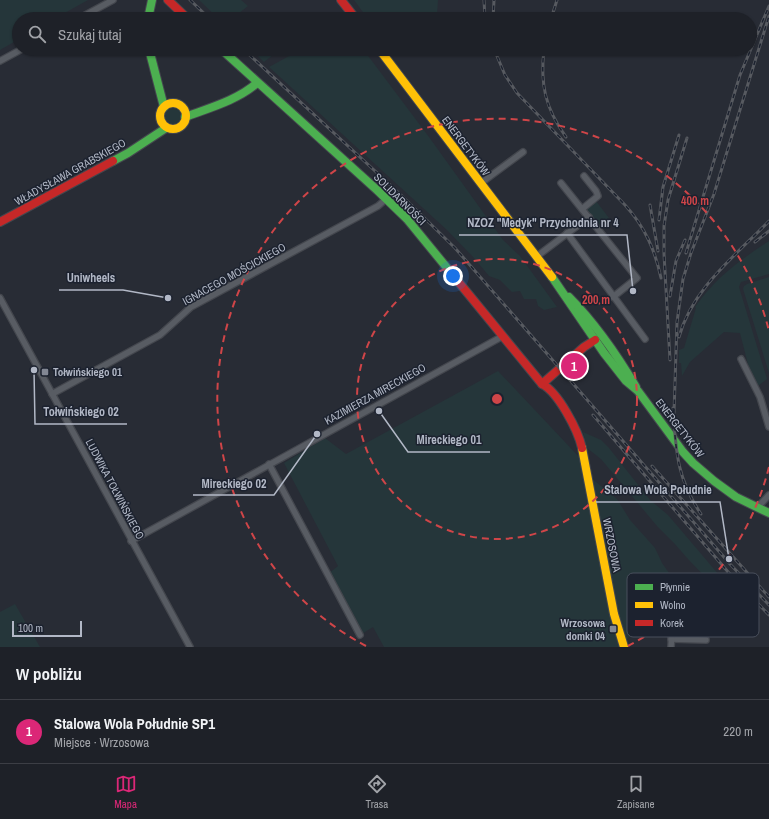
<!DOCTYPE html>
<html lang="pl">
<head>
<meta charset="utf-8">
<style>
  :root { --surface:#1e2128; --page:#2b2e34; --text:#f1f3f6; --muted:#a1a3a8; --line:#3c3e45; --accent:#db2777 }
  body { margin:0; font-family:"Archivo Narrow",sans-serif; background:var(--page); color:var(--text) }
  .scale { position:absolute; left:12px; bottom:10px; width:70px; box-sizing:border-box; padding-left:4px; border:2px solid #b2b8c6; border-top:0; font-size:11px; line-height:14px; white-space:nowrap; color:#b2b8c6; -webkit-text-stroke:3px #1c222f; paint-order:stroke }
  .you { position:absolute; left:453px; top:276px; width:14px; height:14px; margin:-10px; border:3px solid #fff; border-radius:50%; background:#1a73e8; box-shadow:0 0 0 6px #1a73e833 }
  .badge { display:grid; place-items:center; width:26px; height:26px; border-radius:50%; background:var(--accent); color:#fff; font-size:13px; font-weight:700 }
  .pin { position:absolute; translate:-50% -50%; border:2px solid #fff; box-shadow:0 1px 4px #0006 }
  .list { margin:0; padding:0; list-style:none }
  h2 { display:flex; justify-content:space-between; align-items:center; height:52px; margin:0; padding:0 16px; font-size:17px }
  h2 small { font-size:13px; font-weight:400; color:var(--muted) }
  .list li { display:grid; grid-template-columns:26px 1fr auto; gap:12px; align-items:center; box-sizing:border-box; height:64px; padding:0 16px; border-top:1px solid var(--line) }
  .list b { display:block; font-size:15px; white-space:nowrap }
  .list p { margin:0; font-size:13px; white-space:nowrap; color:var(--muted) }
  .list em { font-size:13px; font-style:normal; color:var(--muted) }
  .icon { flex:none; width:22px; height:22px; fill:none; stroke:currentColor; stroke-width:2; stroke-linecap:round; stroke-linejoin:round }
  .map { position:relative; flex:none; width:769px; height:647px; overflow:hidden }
  .search { position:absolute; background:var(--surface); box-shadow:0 1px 3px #0004; left:12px; right:12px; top:12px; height:44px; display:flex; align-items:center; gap:10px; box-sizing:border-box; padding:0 14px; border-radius:22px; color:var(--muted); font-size:15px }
  .sheet { height:116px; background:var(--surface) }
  nav { display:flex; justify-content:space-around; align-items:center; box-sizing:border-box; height:56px; border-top:1px solid var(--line); background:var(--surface); font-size:11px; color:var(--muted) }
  nav a { display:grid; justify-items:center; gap:2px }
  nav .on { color:var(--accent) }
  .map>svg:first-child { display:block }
  .green { fill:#25363a }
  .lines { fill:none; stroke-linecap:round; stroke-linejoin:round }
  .street-casing { stroke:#44474e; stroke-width:8 }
  .fast-casing { stroke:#44474e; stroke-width:10 }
  .slow-casing { stroke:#44474e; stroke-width:10 }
  .jam-casing { stroke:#44474e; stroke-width:10 }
  .street { stroke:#585c63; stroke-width:5.5 }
  .fast { stroke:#4caf50; stroke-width:8 }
  .slow { stroke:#ffc107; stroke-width:8 }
  .jam { stroke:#c62828; stroke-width:8 }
  .rail-casing { stroke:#575a60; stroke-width:3 }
  .rail { stroke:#1c222f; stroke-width:1.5; stroke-dasharray:4.5; stroke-linecap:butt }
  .ring { fill:none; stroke:#cf4548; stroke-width:2; stroke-dasharray:7 5 }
  .poi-dot { fill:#828793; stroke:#1c222f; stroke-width:1.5 }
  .labels { text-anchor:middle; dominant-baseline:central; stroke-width:3; stroke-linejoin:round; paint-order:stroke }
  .street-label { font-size:11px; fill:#b2b8c6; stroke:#1c222f }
  .poi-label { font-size:11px; font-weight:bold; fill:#b2b8c6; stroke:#1c222f; text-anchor:start }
  .key { fill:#1c222f; stroke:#494f5c; stroke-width:1 }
  .key-label { font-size:11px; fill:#b2b8c6 }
  .centre { fill:#cf4548; stroke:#1c222f; stroke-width:2 }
  .ring-label { font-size:12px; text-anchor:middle; font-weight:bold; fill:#cf4548; stroke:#1c222f; stroke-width:3; stroke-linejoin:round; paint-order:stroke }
  .leader { fill:none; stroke:#b2b8c6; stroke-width:1.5 }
  .callout-dot { fill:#b2b8c6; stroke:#1c222f; stroke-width:1.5 }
  .callout-label { font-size:12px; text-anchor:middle; font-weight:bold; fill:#b2b8c6; stroke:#1c222f; stroke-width:3; stroke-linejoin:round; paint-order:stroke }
</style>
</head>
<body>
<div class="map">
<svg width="769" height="647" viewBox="0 0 769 647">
  <rect width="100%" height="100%" fill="#282c35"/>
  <g class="green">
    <polygon points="0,0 88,0 54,19 19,19 19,39 0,50"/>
    <polygon points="199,0 241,0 248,6 239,13 245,19 219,19"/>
    <polygon points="354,0 438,0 437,15 430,19 368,19"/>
    <polygon points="251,49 276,49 278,51 264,62"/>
    <polygon points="302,49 363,49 429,137 503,240 520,256 557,307 544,310 538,306 536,299 524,299 520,291 512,292 500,280 489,276 474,258 447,230 269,67"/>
    <circle cx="173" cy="116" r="9"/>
    <polygon points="596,201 609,218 599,226 586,209"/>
    <path d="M769 241V274L741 282 739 287 767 379 758 386 751 376 740 333 724 332 690 362 682 376 681 363H679V350L684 348 696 308 695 307C716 277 739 261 769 241Z"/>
    <polygon points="769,277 769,373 743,289 744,286 747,284"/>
    <polygon points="498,371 581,459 621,647 384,647 373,627 360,635 328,574 338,566 284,463 325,438 346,454"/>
    <polygon points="583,432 601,440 609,448 650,500 668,515 725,582 722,588 714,586 688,559 674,543 657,526 601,459 587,448"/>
    <polygon points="591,478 617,499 630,520 655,548 662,563 669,573 682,574 683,582 693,585 705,593 715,610 717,619 720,624 667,584 626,641 619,620"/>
    <polygon points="15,604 40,647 0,647 0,612"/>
  </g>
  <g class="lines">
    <g class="street-casing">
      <g id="street">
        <polyline points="78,19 113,0"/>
        <polyline points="0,61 22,49"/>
        <polyline points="481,183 523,152"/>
        <polyline points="561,183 637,278 613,297"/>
        <polyline points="582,209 598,196 596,191 584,176"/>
        <polyline points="567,233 645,339"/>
        <polyline points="536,257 589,217"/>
        <polyline points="0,298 190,647"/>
        <polyline points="741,359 760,397 769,427"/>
        <polyline points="52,394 160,335 191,307 378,206 386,199"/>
        <polyline points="269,464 360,635"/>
        <polyline points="757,508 769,495"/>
        <polyline points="131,541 503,336"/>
        <polyline points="671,639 706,640"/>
        <polyline points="671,647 673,619 682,600"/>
      </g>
    </g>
    <g class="fast-casing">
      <g id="fast">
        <polyline points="148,19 152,0"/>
        <polyline points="149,49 164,107"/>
        <polyline points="221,49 377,190 407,219 452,274"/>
        <path d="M185 117C209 108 238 100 257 83"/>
        <polyline points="113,161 128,153 166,128"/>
        <polyline points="552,277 604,353 626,381 638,391 683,452 693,463 714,481 736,497 769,513"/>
        <path d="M569 297C595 323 617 355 636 387"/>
      </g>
    </g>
    <g class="slow-casing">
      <g id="slow">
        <polyline points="379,49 552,277"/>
        <circle cx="173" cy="116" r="13"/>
        <polyline points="582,448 614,614 624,647"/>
      </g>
    </g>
    <g class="jam-casing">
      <g id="jam">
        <polyline points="168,0 188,19"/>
        <polyline points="341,0 356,19"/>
        <polyline points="0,222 113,161"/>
        <path d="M452 274 542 384C558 392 578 430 582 448"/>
        <polyline points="542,384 584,347 595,340"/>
      </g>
    </g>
    <use href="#street" class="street"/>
    <use href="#fast" class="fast"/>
    <use href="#slow" class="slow"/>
    <use href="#jam" class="jam"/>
    <g class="rail-casing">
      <g id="rail">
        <polyline points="190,0 210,19"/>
        <polyline points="484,0 485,19"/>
        <polyline points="493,19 494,0"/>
        <polyline points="551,19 557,0"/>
        <polyline points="243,49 401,195 455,248 730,564 769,605"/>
        <path d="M494 49 505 75 517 93 625 205C645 227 655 250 661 278"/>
        <path d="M544 49C540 84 545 108 566 137"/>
        <polyline points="650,205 658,251"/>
        <polyline points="659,220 663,187 679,135"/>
        <polyline points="755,242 769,231"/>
        <polyline points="686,253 740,75 769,6"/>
        <polyline points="670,296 676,261 685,240"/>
        <path d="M679 337C692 289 735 256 769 221"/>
        <polyline points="670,360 664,254 664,226 668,200 687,138"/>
        <path d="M673 408C676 450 676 477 701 514"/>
        <polyline points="674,413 677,322 683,279 691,253 714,194 769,16"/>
        <polyline points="593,415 735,580 769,615"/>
        <polyline points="652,466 769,597"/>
      </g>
    </g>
    <use href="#rail" class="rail"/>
  </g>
  <g class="ring">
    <circle cx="497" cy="399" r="140"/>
    <path d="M769 467A280 280 0 0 1 628 646M366 646A280 280 0 1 1 769 331"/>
  </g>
  <g class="poi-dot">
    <rect x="41" y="368" width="8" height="8" rx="2"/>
    <rect x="609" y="625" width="8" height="8" rx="2"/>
  </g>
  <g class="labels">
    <g class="street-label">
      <text transform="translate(466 146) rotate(53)">ENERGETYKÓW</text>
      <text transform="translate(70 172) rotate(-29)">WŁADYSŁAWA GRABSKIEGO</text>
      <text transform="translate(400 199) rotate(45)">SOLIDARNOŚCI</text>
      <text transform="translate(234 274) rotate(-29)">IGNACEGO MOŚCICKIEGO</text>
      <text transform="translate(375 394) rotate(-29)">KAZIMIERZA MIRECKIEGO</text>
      <text transform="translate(680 428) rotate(52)">ENERGETYKÓW</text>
      <text transform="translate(115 489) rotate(62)">LUDWIKA TOŁWIŃSKIEGO</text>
      <text transform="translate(612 545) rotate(79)">WRZOSOWA</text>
    </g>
    <g class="poi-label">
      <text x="53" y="372">Tołwińskiego 01</text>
      <text x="605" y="623" text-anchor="end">Wrzosowa<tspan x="605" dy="13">domki 04</tspan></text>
    </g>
  </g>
  <rect x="627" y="573" width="132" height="64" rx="6" class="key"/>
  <rect x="635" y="584" width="18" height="6" fill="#4caf50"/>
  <rect x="635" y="602" width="18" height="6" fill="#ffc107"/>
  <rect x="635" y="620" width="18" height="6" fill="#c62828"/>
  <g class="key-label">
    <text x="660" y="591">Płynnie</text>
    <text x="660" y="609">Wolno</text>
    <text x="660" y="627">Korek</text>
  </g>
  <circle cx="497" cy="399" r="6" class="centre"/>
  <g class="ring-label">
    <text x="695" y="205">400 m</text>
    <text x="596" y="304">200 m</text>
  </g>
  <path class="leader" d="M633 291L627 235H459M168 298L123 290H59M34 370L35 424H127M379 411L408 452H490M317 434L274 495H193M729 559L720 502H596"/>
  <g class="callout-dot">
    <circle cx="633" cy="291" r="4"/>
    <circle cx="168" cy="298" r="4"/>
    <circle cx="34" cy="370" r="4"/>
    <circle cx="379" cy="411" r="4"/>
    <circle cx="317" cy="434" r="4"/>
    <circle cx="729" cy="559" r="4"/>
  </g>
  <g class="callout-label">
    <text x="543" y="227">NZOZ "Medyk" Przychodnia nr 4</text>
    <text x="91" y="282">Uniwheels</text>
    <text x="81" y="416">Tołwińskiego 02</text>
    <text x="449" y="444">Mireckiego 01</text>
    <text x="234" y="488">Mireckiego 02</text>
    <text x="658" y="494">Stalowa Wola Południe</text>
  </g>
</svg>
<div class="scale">100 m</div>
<div class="you"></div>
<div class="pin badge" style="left:574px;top:366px">1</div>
<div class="search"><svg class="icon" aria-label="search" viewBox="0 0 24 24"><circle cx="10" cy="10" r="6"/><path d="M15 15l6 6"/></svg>Szukaj tutaj</div>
</div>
<section class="sheet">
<h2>W pobliżu<small></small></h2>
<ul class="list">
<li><span class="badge">1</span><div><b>Stalowa Wola Południe SP1</b><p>Miejsce · Wrzosowa</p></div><em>220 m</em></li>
</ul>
</section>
<nav>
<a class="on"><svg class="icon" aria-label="map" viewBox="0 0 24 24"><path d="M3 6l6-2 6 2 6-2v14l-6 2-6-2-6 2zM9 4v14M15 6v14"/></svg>Mapa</a>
<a><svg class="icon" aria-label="directions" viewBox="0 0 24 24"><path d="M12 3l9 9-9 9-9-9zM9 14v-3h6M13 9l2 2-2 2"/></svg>Trasa</a>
<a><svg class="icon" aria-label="saved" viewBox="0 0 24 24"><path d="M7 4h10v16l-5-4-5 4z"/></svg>Zapisane</a>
</nav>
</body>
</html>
